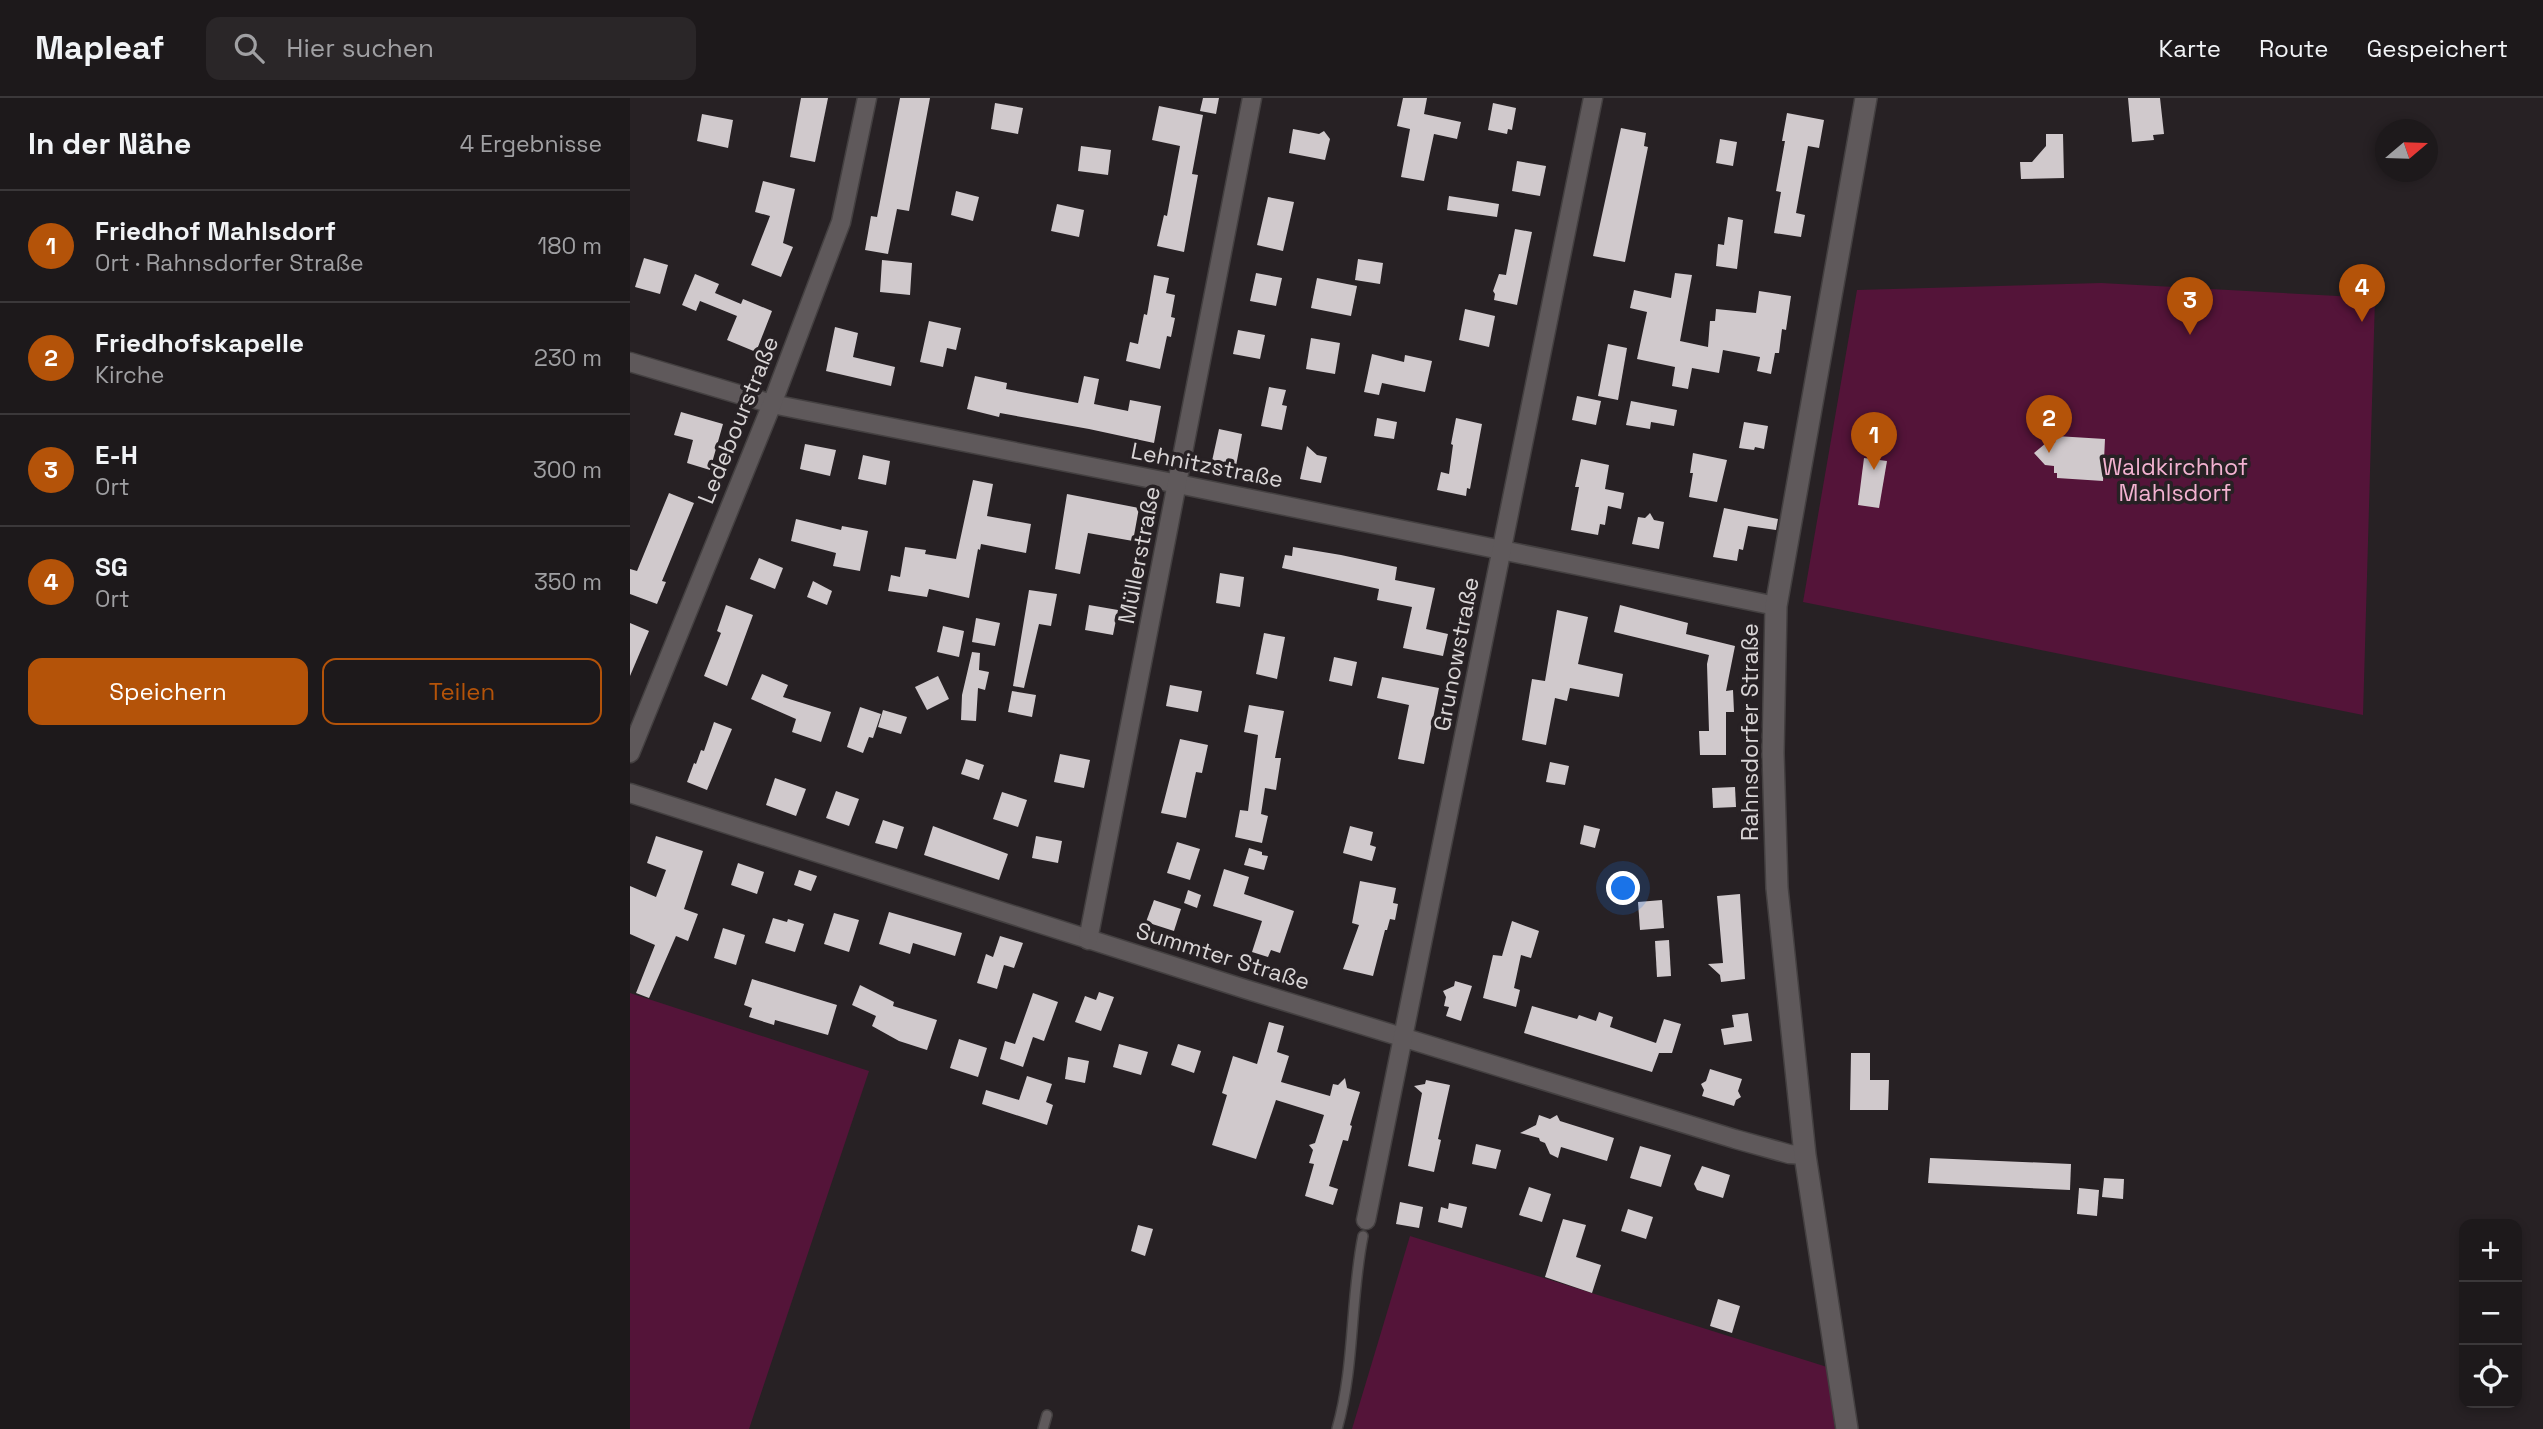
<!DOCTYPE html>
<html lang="de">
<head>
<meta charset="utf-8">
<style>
  :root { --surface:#1d191b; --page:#2a2628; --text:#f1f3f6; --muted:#a0a0a3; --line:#3b383a; --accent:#b45309 }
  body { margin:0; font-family:"Space Grotesk",sans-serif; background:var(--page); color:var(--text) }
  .controls { position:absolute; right:21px; bottom:21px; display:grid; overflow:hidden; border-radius:14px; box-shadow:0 4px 10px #0003 }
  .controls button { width:63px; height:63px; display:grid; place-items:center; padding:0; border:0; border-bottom:2px solid var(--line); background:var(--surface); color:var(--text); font:35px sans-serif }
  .compass { position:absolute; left:1745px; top:21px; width:63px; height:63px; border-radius:50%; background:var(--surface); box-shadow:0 4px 10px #0003; rotate:71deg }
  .you { position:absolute; left:994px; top:791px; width:24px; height:24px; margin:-18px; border:5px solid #fff; border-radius:50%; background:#1a73e8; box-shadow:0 0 0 10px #1a73e833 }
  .badge { display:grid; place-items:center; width:46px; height:46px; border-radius:50%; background:var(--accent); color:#fff; font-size:23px; font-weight:700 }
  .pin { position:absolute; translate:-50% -58px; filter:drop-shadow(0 2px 4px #0008) }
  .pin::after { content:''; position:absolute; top:37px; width:24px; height:21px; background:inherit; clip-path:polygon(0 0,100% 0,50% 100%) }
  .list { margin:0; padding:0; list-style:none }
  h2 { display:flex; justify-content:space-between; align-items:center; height:91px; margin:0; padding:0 28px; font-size:30px }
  h2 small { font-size:23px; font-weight:400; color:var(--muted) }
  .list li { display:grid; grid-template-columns:46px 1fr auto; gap:21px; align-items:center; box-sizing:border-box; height:112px; padding:0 28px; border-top:2px solid var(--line) }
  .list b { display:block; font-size:26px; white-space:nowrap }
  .list p { margin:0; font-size:23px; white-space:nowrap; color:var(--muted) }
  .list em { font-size:23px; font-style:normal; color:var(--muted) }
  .actions { display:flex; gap:14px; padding:21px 28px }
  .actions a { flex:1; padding:16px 0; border:2px solid var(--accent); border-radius:14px; text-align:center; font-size:24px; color:var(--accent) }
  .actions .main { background:var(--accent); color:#fff }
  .icon { flex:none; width:38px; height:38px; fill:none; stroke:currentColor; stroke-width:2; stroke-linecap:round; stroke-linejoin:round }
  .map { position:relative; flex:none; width:1913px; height:1331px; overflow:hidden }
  header { display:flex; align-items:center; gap:42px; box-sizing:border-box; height:98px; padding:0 35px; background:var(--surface); border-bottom:2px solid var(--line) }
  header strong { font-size:33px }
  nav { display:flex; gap:38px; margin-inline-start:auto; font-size:24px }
  .search { width:490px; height:63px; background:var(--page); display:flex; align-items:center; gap:18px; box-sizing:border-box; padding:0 24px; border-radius:14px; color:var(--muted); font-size:26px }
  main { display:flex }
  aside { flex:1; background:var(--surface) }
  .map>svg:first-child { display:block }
  .green { fill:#541439 }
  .building { fill:#d0c9cc }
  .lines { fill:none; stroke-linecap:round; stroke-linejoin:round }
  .lane-casing { stroke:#444041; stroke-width:12 }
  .street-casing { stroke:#444041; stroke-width:21 }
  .secondary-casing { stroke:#444041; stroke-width:24 }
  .lane { stroke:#5f595b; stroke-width:9 }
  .street { stroke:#5f595b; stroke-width:18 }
  .secondary { stroke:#5f595b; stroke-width:21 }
  .labels { text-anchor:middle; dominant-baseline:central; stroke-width:7; stroke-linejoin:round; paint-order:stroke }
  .street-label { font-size:23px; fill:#d9d5d6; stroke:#272124 }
  .park-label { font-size:23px; fill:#f3b2d1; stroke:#272124 }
</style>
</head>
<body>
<header>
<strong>Mapleaf</strong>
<div class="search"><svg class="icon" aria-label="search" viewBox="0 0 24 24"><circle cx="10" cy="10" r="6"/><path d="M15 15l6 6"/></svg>Hier suchen</div>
<nav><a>Karte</a><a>Route</a><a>Gespeichert</a></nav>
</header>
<main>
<aside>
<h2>In der Nähe<small>4 Ergebnisse</small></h2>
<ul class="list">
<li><span class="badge">1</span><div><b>Friedhof Mahlsdorf</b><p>Ort · Rahnsdorfer Straße</p></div><em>180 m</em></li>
<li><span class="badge">2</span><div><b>Friedhofskapelle</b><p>Kirche</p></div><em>230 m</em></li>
<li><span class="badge">3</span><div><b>E-H</b><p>Ort</p></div><em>300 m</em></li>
<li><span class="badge">4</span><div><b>SG</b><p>Ort</p></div><em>350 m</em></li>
</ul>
<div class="actions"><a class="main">Speichern</a><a>Teilen</a></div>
</aside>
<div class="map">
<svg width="1913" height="1331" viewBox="0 0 1913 1331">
  <rect width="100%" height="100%" fill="#272124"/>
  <g class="green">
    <polygon points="1471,185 1745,200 1733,617 1173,504 1227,192"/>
    <polygon points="0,895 239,973 119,1331 0,1331"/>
    <polygon points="780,1138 1197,1269 1205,1331 722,1331"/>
  </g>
  <g class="building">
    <polygon points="171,0 198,0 185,64 160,59"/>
    <polygon points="270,0 300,0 279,113 267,111 258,156 235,152 241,118 247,119"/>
    <polygon points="573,0 589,0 586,16 570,13"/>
    <polygon points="773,0 797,0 794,16 831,24 827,41 804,36 794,83 771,79 780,31 767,28"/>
    <polygon points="1498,0 1530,0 1534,36 1523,37 1524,42 1502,44"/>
    <polygon points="365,5 393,10 388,36 361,31"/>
    <polygon points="863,5 886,10 882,32 878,31 877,36 858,32"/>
    <polygon points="529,8 573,17 562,76 568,77 554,154 527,148 534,117 537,118 550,48 522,42"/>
    <polygon points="1157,15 1194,22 1189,50 1178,48 1166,115 1175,117 1171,139 1144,135 1151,94 1146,93 1155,43 1152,43"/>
    <polygon points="72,16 103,22 98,50 67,43"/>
    <polygon points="991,30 1016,35 1014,48 1018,49 995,164 963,158"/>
    <polygon points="663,31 689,36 694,33 700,41 695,62 659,55"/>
    <polygon points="1416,36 1433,36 1434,80 1391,81 1390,64 1402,64 1416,48"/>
    <polygon points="1090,41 1107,44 1103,68 1086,65"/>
    <polygon points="451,48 481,52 478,77 448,73"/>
    <polygon points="887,63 916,68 910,98 882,93"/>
    <polygon points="133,83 165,91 153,145 163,149 151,179 121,167 140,118 125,114"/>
    <polygon points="326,93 349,99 343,123 321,117"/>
    <polygon points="819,98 869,106 867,119 817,112"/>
    <polygon points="638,99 664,104 653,153 627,147"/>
    <polygon points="427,106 454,112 449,139 421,133"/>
    <polygon points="1098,119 1113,122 1107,171 1086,168 1088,146 1094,147"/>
    <polygon points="885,131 902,134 887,207 864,202 865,196 863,193 869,176 876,177"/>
    <polygon points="14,160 38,167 30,196 5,189"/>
    <polygon points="728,161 753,165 750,186 725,182"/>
    <polygon points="252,162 282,165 280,197 250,194"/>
    <polygon points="626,175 652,180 646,208 620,203"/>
    <polygon points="1045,175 1062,177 1050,243 1078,249 1080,223 1085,223 1086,211 1126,215 1129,193 1161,198 1156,232 1152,231 1149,255 1145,255 1141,276 1127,273 1130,259 1093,252 1089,275 1062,270 1058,291 1042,288 1045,269 1007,261 1017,214 1000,210 1004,192 1041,200"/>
    <polygon points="65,176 89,186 85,195 111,206 113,201 142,213 126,254 97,242 107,218 70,203 66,213 52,207"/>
    <polygon points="524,177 539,180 536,195 545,197 541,219 545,220 541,239 537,238 530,271 496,263 500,244 508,246 514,216 517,217"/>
    <polygon points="687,180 727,188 721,218 681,210"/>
    <polygon points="835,211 865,218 859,249 829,242"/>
    <polygon points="299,223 331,230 326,252 317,250 313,269 290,264"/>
    <polygon points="205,229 228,235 223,259 265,269 261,288 196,273"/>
    <polygon points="608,232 635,237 630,261 603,256"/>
    <polygon points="681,240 710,245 705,276 676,271"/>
    <polygon points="978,246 997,250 988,302 968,298"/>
    <polygon points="742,256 774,264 775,257 802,263 795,294 752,285 749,297 734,294"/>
    <polygon points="345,278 377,285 376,291 448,305 454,278 469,281 464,306 498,313 500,302 531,308 524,345 459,331 370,315 369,319 337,311"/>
    <polygon points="639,289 656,292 652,307 657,308 652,332 631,328"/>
    <polygon points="947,298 971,303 966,327 942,322"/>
    <polygon points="1001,303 1047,312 1044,328 1021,324 1020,331 996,327"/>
    <polygon points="51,314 93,326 80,372 57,365 63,342 44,337"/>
    <polygon points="747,320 767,324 764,341 744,338"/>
    <polygon points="826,320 852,326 840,391 837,390 836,398 807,392 811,374 819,376 823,347 821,346"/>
    <polygon points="1114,324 1138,328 1134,351 1125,349 1124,352 1109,350"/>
    <polygon points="589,331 612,336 606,368 582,363"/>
    <polygon points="1426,338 1475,341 1473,383 1427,380 1427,375 1424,375 1424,368 1415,367 1404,355 1416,345 1425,345"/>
    <polygon points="175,346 206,352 200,378 170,371"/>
    <polygon points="677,348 687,357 697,359 691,385 670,381"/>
    <polygon points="1063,355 1097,362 1087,404 1059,399 1063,375 1060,375"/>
    <polygon points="233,357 260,363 256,387 228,381"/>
    <polygon points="1234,360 1257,363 1249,410 1228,407"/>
    <polygon points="951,361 979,367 975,391 994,395 991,411 978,408 975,427 970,426 968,437 941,432 949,389 945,389"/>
    <polygon points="343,382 363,386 357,418 401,426 396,455 351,446 350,452 348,451 339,500 299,491 297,499 258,493 261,477 270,479 275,449 296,452 295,456 326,461"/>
    <polygon points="39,395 64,405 32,483 36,484 27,506 0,496 0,471 7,473"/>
    <polygon points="437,396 509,410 503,443 458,435 450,476 425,471"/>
    <polygon points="1094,410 1148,421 1146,432 1118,428 1113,452 1109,451 1107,463 1083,459"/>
    <polygon points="1020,415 1024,422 1034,424 1029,451 1002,446 1008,419 1015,420"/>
    <polygon points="166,421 211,432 212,428 238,433 230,473 203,468 206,455 161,443"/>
    <polygon points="663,449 711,457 767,469 765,482 805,490 796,531 818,536 813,558 773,550 782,509 747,502 749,491 652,470 655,457 662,458"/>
    <polygon points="129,460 153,470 145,491 120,481"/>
    <polygon points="590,475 614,479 610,509 586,505"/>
    <polygon points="183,483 202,493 197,507 177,499"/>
    <polygon points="399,492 427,496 421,528 409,526 394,590 383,588"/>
    <polygon points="96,507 123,517 97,588 74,578 91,535 87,533"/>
    <polygon points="459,507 488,512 483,537 455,532"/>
    <polygon points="990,507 1058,525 1056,536 1105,548 1096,593 1103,592 1104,614 1096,614 1096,657 1070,657 1069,633 1079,633 1077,566 1079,557 984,534"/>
    <polygon points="927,512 958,519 948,566 993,576 989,599 940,590 937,603 925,600 916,647 892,642 902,581 915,583"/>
    <polygon points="346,520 370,525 365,548 342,544"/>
    <polygon points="0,525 19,533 0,578"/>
    <polygon points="313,528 334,533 329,559 307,554"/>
    <polygon points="634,535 655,539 647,581 626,576"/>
    <polygon points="342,554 350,555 349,572 359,574 355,592 348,590 346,623 331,622 332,597"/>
    <polygon points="704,559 727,564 722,588 699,583"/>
    <polygon points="132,576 158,587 153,599 201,614 191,644 162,634 166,621 121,601"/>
    <polygon points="308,578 319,601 297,612 285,589"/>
    <polygon points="752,579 809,590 794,666 768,661 779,607 747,600"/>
    <polygon points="540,587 572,593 568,614 536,608"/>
    <polygon points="382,593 406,597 402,619 378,614"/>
    <polygon points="619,607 654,613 645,660 651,660 646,692 635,690 631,716 638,718 632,745 605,739 610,712 618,713 628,637 614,634"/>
    <polygon points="230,609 251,616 243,640 239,639 233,655 217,649"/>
    <polygon points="253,612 277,619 271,636 248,629"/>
    <polygon points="84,624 102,631 77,692 57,684 64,665 66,666 71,652 74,653"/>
    <polygon points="550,641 578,647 572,675 566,674 556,720 531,715"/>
    <polygon points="430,656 460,662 454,690 424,684"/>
    <polygon points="336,661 354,667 349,682 331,676"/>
    <polygon points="920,664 939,668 935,687 916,684"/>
    <polygon points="145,680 176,691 166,718 136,707"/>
    <polygon points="1105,689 1106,709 1083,710 1082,690"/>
    <polygon points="206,693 229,701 219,728 196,720"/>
    <polygon points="372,694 397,702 388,729 363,721"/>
    <polygon points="253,722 274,729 267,751 245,745"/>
    <polygon points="954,727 970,731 965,750 950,746"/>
    <polygon points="303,728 378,756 369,782 294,757"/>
    <polygon points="720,728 743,734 740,747 746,749 742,763 713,755"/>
    <polygon points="26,738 73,753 54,811 68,816 58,843 46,838 19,900 6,895 25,847 0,836 0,788 26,799 36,772 17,765"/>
    <polygon points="406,738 432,743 428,765 402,760"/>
    <polygon points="547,744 570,751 560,782 537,775"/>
    <polygon points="619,750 632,754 632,757 638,758 634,772 614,767"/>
    <polygon points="108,765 134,774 127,796 101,787"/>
    <polygon points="594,771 619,779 614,796 664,813 650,855 641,852 638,859 622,854 632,823 583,808"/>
    <polygon points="169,772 187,778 181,793 164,787"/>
    <polygon points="730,783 766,790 763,805 768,806 765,822 760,821 757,832 755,832 743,878 713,871 729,827 722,825"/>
    <polygon points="558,792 571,797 567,810 554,805"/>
    <polygon points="1110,796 1115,881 1091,884 1090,877 1078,866 1093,865 1087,798"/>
    <polygon points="524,802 551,811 544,833 516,824"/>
    <polygon points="1032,802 1034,830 1010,832 1008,804"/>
    <polygon points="259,814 332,835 325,858 283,845 280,856 249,846"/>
    <polygon points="204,815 229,822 219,854 194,846"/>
    <polygon points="143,820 157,824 158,821 174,826 165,854 135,845"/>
    <polygon points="882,823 909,833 901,860 891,857 884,890 890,892 886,909 853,900 863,857 872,858"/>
    <polygon points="93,830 115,837 106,867 84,860"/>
    <polygon points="370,838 393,845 384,870 374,867 367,891 347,885 356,856 363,859"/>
    <polygon points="1039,842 1041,878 1027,879 1025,843"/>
    <polygon points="122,881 207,907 198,937 145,922 144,927 119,919 122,910 114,907"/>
    <polygon points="825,883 842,888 831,923 816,918 819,909 814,908 816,899 813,893 824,888"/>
    <polygon points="230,887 264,904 263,908 307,922 297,952 269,943 242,928 246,918 222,907"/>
    <polygon points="469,894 484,899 471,933 445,924 455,898 466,902"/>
    <polygon points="403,895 428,904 414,943 403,939 393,969 370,961 375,943 385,946"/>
    <polygon points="902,908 947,921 949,917 966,923 969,914 983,919 980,929 1026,945 1034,921 1051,926 1042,955 1029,955 1022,974 894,935"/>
    <polygon points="1118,915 1122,943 1094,947 1091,931 1104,929 1102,917"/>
    <polygon points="639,924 654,928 647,954 659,958 651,984 700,998 703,986 708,987 715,980 717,990 730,994 720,1027 722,1028 718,1043 713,1042 699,1088 708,1091 703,1107 675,1098 684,1066 679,1065 683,1052 679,1047 685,1045 694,1017 646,1002 626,1061 582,1047 597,997 592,995 603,958 627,966"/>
    <polygon points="329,941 357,950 348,979 320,970"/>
    <polygon points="489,946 518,954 511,977 483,969"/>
    <polygon points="548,946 571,953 564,975 541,967"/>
    <polygon points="1221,955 1240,955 1240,982 1259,982 1258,1012 1220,1012"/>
    <polygon points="438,959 459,963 455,985 435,981"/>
    <polygon points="1080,971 1112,981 1108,993 1111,999 1106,1002 1104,1008 1072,998 1074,992 1071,986 1076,983"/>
    <polygon points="397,978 422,986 416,1004 423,1007 417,1027 352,1006 356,992 389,1002"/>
    <polygon points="796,982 820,987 808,1041 811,1042 804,1074 778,1068 792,995 784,988 795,986"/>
    <polygon points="909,1017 920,1021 927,1017 930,1023 984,1040 977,1063 931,1049 928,1060 920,1056 915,1045 910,1043 909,1040 890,1035 906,1027"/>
    <polygon points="846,1046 871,1052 866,1071 842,1066"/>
    <polygon points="1010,1048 1041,1057 1031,1089 1000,1080"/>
    <polygon points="1300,1060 1441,1066 1440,1092 1298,1085"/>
    <polygon points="1072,1068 1100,1077 1093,1100 1067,1092 1064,1086"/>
    <polygon points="1474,1080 1494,1081 1493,1101 1472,1099"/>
    <polygon points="899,1089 921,1096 912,1124 889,1117"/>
    <polygon points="1449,1090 1469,1092 1467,1118 1447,1116"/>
    <polygon points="770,1104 793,1109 789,1130 766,1126"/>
    <polygon points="819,1105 837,1109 832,1130 808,1124 811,1109 818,1111"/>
    <polygon points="998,1111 1023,1119 1016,1141 991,1133"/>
    <polygon points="933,1121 956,1127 946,1159 971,1167 962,1195 915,1179"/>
    <polygon points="508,1127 523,1131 515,1158 501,1153"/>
    <polygon points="1088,1201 1110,1208 1102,1235 1080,1228"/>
  </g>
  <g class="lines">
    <g class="lane-casing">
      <g id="lane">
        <polyline points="413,1331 417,1317"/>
        <path d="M707 1331C725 1268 720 1202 733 1138"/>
      </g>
    </g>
    <g class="street-casing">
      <g id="street">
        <polyline points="0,264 142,306 548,386 1146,508"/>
        <polyline points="0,655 142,306 211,124 237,0"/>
        <polyline points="0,695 615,891 1105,1041 1159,1056 1175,1057"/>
        <polyline points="458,842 622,0"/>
        <polyline points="736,1122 963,0"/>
      </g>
    </g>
    <g class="secondary-casing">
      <polyline id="secondary" points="1217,1331 1175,1057 1147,790 1143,655 1146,508 1236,0"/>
    </g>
    <use href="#lane" class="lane"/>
    <use href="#street" class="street"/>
    <use href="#secondary" class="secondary"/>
  </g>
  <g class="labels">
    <g class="street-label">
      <text transform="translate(108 322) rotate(-68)">Ledebourstraße</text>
      <text transform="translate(577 367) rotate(11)">Lehnitzstraße</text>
      <text transform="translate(509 457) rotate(-79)">Müllerstraße</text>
      <text transform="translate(826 556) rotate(-79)">Grunowstraße</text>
      <text transform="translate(1120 634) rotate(-90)">Rahnsdorfer Straße</text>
      <text transform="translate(593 858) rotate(17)">Summter Straße</text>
    </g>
    <g class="park-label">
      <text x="1545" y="369">Waldkirchhof<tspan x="1545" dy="26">Mahlsdorf</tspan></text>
    </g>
  </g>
</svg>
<div class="controls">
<button>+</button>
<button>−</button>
<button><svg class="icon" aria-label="locate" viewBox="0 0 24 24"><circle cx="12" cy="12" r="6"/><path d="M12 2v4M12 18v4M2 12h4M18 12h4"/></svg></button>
</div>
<svg class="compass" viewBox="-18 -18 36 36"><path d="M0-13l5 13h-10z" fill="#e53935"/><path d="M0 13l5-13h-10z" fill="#a0a0a3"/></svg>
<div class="you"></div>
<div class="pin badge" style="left:1244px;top:372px">1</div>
<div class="pin badge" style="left:1419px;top:355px">2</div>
<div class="pin badge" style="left:1560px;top:237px">3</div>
<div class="pin badge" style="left:1732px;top:224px">4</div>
</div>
</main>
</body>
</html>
